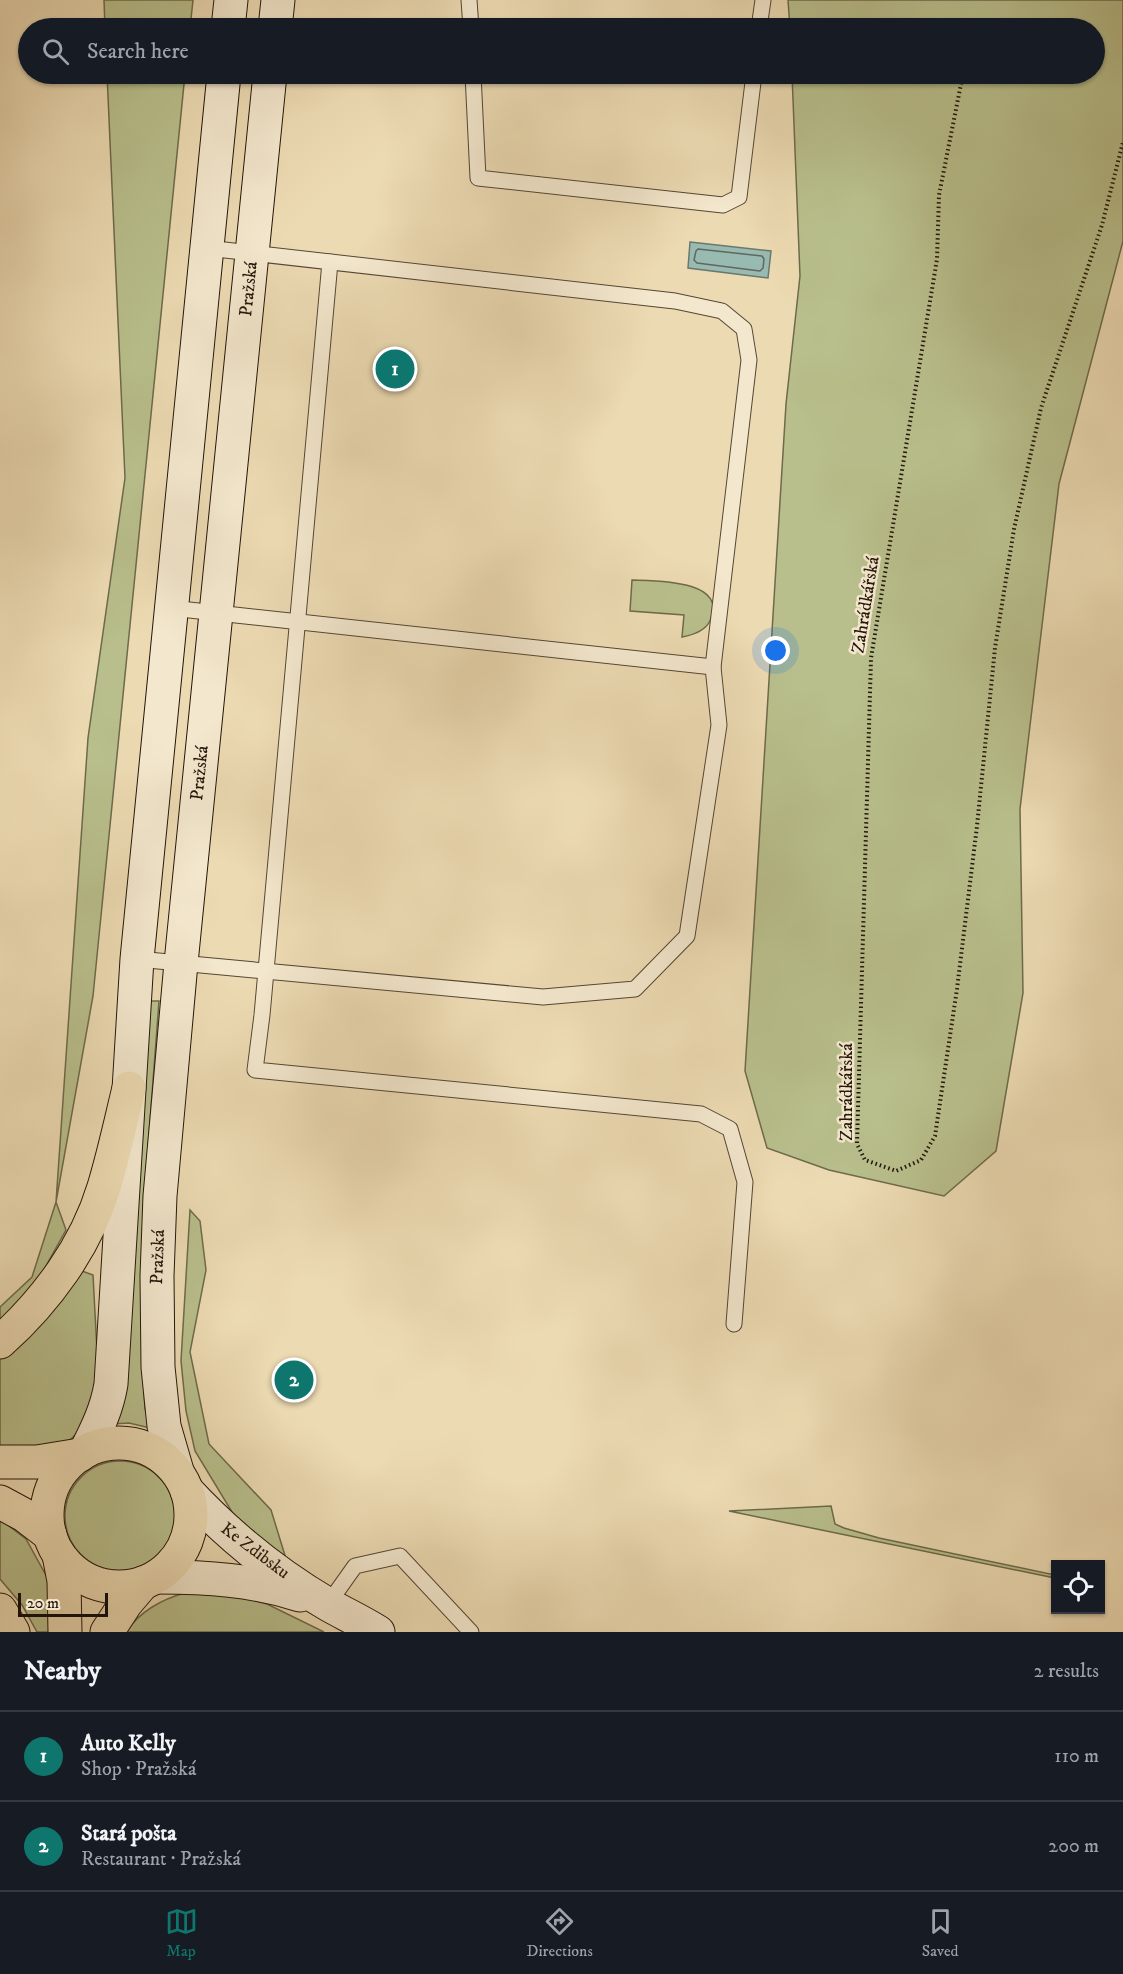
<!DOCTYPE html>
<html lang="en">
<head>
<meta charset="utf-8">
<style>
  :root { --surface:#171b24; --page:#242831; --text:#f1f3f6; --muted:#9ea1a6; --line:#363941; --accent:#0f766e }
  body { margin:0; font-family:"IM FELL DW Pica",serif; background:var(--page); color:var(--text) }
  .controls { position:absolute; right:18px; bottom:18px; display:grid; overflow:hidden; border-radius:0px; box-shadow:0 2px 4px #0004 }
  .controls button { width:54px; height:54px; display:grid; place-items:center; padding:0; border:0; border-bottom:2px solid var(--line); background:var(--surface); color:var(--text); font:30px sans-serif }
  .scale { position:absolute; left:18px; bottom:15px; width:90px; box-sizing:border-box; padding-left:6px; border:3px solid #23150a; border-top:0; font-size:16px; line-height:21px; white-space:nowrap; color:#23150a; -webkit-text-stroke:4px #f3e7cd; paint-order:stroke }
  .you { position:absolute; left:776px; top:651px; width:21px; height:21px; margin:-15px; border:4px solid #fff; border-radius:50%; background:#1a73e8; box-shadow:0 0 0 9px #1a73e833 }
  .badge { display:grid; place-items:center; width:39px; height:39px; border-radius:50%; background:var(--accent); color:#fff; font-size:20px; font-weight:700 }
  .pin { position:absolute; translate:-50% -50%; border:3px solid #fff; box-shadow:0 2px 6px #0006 }
  .list { margin:0; padding:0; list-style:none }
  h2 { display:flex; justify-content:space-between; align-items:center; height:78px; margin:0; padding:0 24px; font-size:26px }
  h2 small { font-size:20px; font-weight:400; color:var(--muted) }
  .list li { display:grid; grid-template-columns:39px 1fr auto; gap:18px; align-items:center; box-sizing:border-box; height:90px; padding:0 24px; border-top:2px solid var(--line) }
  .list b { display:block; font-size:22px; white-space:nowrap }
  .list p { margin:0; font-size:20px; white-space:nowrap; color:var(--muted) }
  .list em { font-size:20px; font-style:normal; color:var(--muted) }
  .icon { flex:none; width:33px; height:33px; fill:none; stroke:currentColor; stroke-width:2; stroke-linecap:round; stroke-linejoin:round }
  .map { position:relative; flex:none; width:1123px; height:1632px; overflow:hidden }
  .search { position:absolute; background:var(--surface); box-shadow:0 2px 4px #0004; left:18px; right:18px; top:18px; height:66px; display:flex; align-items:center; gap:15px; box-sizing:border-box; padding:0 21px; border-radius:33px; color:var(--muted); font-size:22px }
  .sheet { height:258px; background:var(--surface) }
  nav { display:flex; justify-content:space-around; align-items:center; box-sizing:border-box; height:84px; border-top:2px solid var(--line); background:var(--surface); font-size:16px; color:var(--muted) }
  nav a { display:grid; justify-items:center; gap:3px }
  nav .on { color:var(--accent) }
  .map>svg:first-child { display:block }
  .green { fill:#b8bf8c; stroke:#6e6a4b; stroke-width:1.5 }
  .water { fill:#99bab1; stroke:#6a786e; stroke-width:1.5 }
  .lines { fill:none; stroke-linecap:round; stroke-linejoin:round }
  .shore { stroke:#5e685e; stroke-width:1.5 }
  .service-casing { stroke:#554634; stroke-width:17 }
  .secondary-casing { stroke:#23150a; stroke-width:35 }
  .primary-casing { stroke:#23150a; stroke-width:35 }
  .motorway-casing { stroke:#23150a; stroke-width:35 }
  .path { stroke:#23150a; stroke-width:4; stroke-dasharray:1.5 3; stroke-linecap:butt }
  .service { stroke:#f3e7cd; stroke-width:15 }
  .secondary { stroke:#f3e7cd; stroke-width:33 }
  .primary { stroke:#ecdab2; stroke-width:33 }
  .motorway { stroke:#ecdab2; stroke-width:33 }
  .labels { text-anchor:middle; dominant-baseline:central; stroke-width:5; stroke-linejoin:round; paint-order:stroke }
  .street-label { font-size:18px; fill:#23150a; stroke:#f3e7cd }
</style>
</head>
<body>
<div class="map">
<svg width="1123" height="1632" viewBox="0 0 1123 1632">
  <rect width="100%" height="100%" fill="#ecdab2"/>
  <filter id="stains"><feTurbulence type="fractalNoise" baseFrequency=".00333" numOctaves="4"/><feColorMatrix values="0 0 0 0 .2 0 0 0 0 .09 0 0 0 0 .02 0 0 0 .5 -.17"/></filter>
  <radialGradient id="worn" r=".72"><stop offset=".6" stop-color="#630" stop-opacity="0"/><stop offset="1" stop-color="#630" stop-opacity=".3"/></radialGradient>
  <g class="green">
    <polygon points="104,0 193,0 190,28 105,28"/>
    <polygon points="788,0 1123,0 1123,241 1059,484 1020,809 1023,993 996,1151 944,1196 829,1170 767,1148 745,1071 786,404 800,276 792,74 1094,74 1094,28 790,28"/>
    <polygon points="107,74 185,74 93,996 56,1202 66,1230 32,1291 0,1323 0,1307 32,1277 56,1202 88,738 125,478"/>
    <path d="M632 580C653 581 730 579 710 621 705 631 693 635 682 637L684 615 630 611Z"/>
    <polygon points="149,1001 159,1001 143,1214 142,1360 145,1409 150,1428 129,1423 112,1424"/>
    <polygon points="190,1210 200,1221 206,1270 190,1352 209,1444 271,1510 287,1562 235,1517 195,1451 186,1411 181,1361"/>
    <polygon points="82,1271 93,1275 98,1370 97,1392 81,1429 68,1442 0,1452 0,1359 52,1308"/>
    <circle cx="120" cy="1516" r="55"/>
    <polygon points="831,1506 835,1524 844,1528 879,1538 1055,1575 1055,1578 729,1511"/>
    <polygon points="0,1519 26,1539 48,1579 51,1632 37,1632 22,1605 0,1579"/>
    <path d="M224 1592 267 1604 324 1632H126C139 1612 162 1599 185 1593 197 1591 212 1592 224 1592Z"/>
  </g>
  <polygon class="water" points="690,242 771,251 768,278 688,268"/>
  <g class="lines">
    <polygon class="shore" points="698,249 762,256 764,259 763,268 760,271 697,263 694,260 696,251"/>
    <g class="service-casing">
      <g id="service">
        <polyline points="469,0 471,28"/>
        <polyline points="759,28 763,0"/>
        <polyline points="473,74 478,178 723,205 739,197 754,74"/>
        <polyline points="330,262 262,1015 255,1070 701,1114 730,1129 745,1182 734,1324"/>
        <polyline points="171,608 713,667 749,360 744,329 722,311 675,301 207,248"/>
        <polyline points="137,959 543,997 635,989 687,936 719,725 713,667"/>
        <polyline points="328,1604 355,1566 400,1556 471,1632"/>
      </g>
    </g>
    <g class="secondary-casing">
      <g id="secondary">
        <polyline points="228,28 231,0"/>
        <polyline points="275,28 278,0"/>
        <path d="M86 1451C97 1429 107 1409 111 1384L137 959 224 74"/>
        <polyline points="177,1471 164,1426 158,1367 157,1276 160,1196 181,963 270,74"/>
        <path d="M187 1491C229 1536 276 1574 329 1605 345 1614 362 1622 378 1632"/>
        <path d="M157 1577C207 1577 253 1580 300 1595"/>
      </g>
    </g>
    <g class="primary-casing">
      <g id="primary">
        <path d="M0 1342C46 1301 86 1247 104 1187 114 1154 121 1121 129 1088"/>
        <circle cx="119" cy="1515" r="72"/>
        <polyline points="0,1462 37,1462 80,1455"/>
        <polyline points="0,1502 24,1515 50,1535"/>
      </g>
    </g>
    <g class="motorway-casing">
      <g id="motorway">
        <polyline points="59,1555 64,1581 65,1632"/>
        <polyline points="0,1610 13,1632"/>
        <polyline points="107,1632 126,1603 143,1583"/>
      </g>
    </g>
    <polyline class="path" points="963,74 939,195 937,259 871,658 857,1144 865,1160 896,1171 921,1160 935,1136 957,989 977,826 995,648 1014,529 1041,408 1102,225 1123,142"/>
    <use href="#service" class="service"/>
    <use href="#secondary" class="secondary"/>
    <use href="#primary" class="primary"/>
    <use href="#motorway" class="motorway"/>
  </g>
  <g class="labels">
    <g class="street-label">
      <text transform="translate(249 289) rotate(-84)">Pražská</text>
      <text transform="translate(866 605) rotate(-81)">Zahrádkářská</text>
      <text transform="translate(200 773) rotate(-84)">Pražská</text>
      <text transform="translate(847 1092) rotate(-90)">Zahrádkářská</text>
      <text transform="translate(158 1257) rotate(-88)">Pražská</text>
      <text transform="translate(255 1551) rotate(37)">Ke Zdibsku</text>
    </g>
  </g>
  <rect width="100%" height="100%" filter="url(#stains)"/>
  <rect width="100%" height="100%" fill="url(#worn)"/>
</svg>
<div class="controls">
<button><svg class="icon" aria-label="locate" viewBox="0 0 24 24"><circle cx="12" cy="12" r="6"/><path d="M12 2v4M12 18v4M2 12h4M18 12h4"/></svg></button>
</div>
<div class="scale">20 m</div>
<div class="you"></div>
<div class="pin badge" style="left:395px;top:369px">1</div>
<div class="pin badge" style="left:294px;top:1380px">2</div>
<div class="search"><svg class="icon" aria-label="search" viewBox="0 0 24 24"><circle cx="10" cy="10" r="6"/><path d="M15 15l6 6"/></svg>Search here</div>
</div>
<section class="sheet">
<h2>Nearby<small>2 results</small></h2>
<ul class="list">
<li><span class="badge">1</span><div><b>Auto Kelly</b><p>Shop · Pražská</p></div><em>110 m</em></li>
<li><span class="badge">2</span><div><b>Stará pošta</b><p>Restaurant · Pražská</p></div><em>200 m</em></li>
</ul>
</section>
<nav>
<a class="on"><svg class="icon" aria-label="map" viewBox="0 0 24 24"><path d="M3 6l6-2 6 2 6-2v14l-6 2-6-2-6 2zM9 4v14M15 6v14"/></svg>Map</a>
<a><svg class="icon" aria-label="directions" viewBox="0 0 24 24"><path d="M12 3l9 9-9 9-9-9zM9 14v-3h6M13 9l2 2-2 2"/></svg>Directions</a>
<a><svg class="icon" aria-label="saved" viewBox="0 0 24 24"><path d="M7 4h10v16l-5-4-5 4z"/></svg>Saved</a>
</nav>
</body>
</html>
